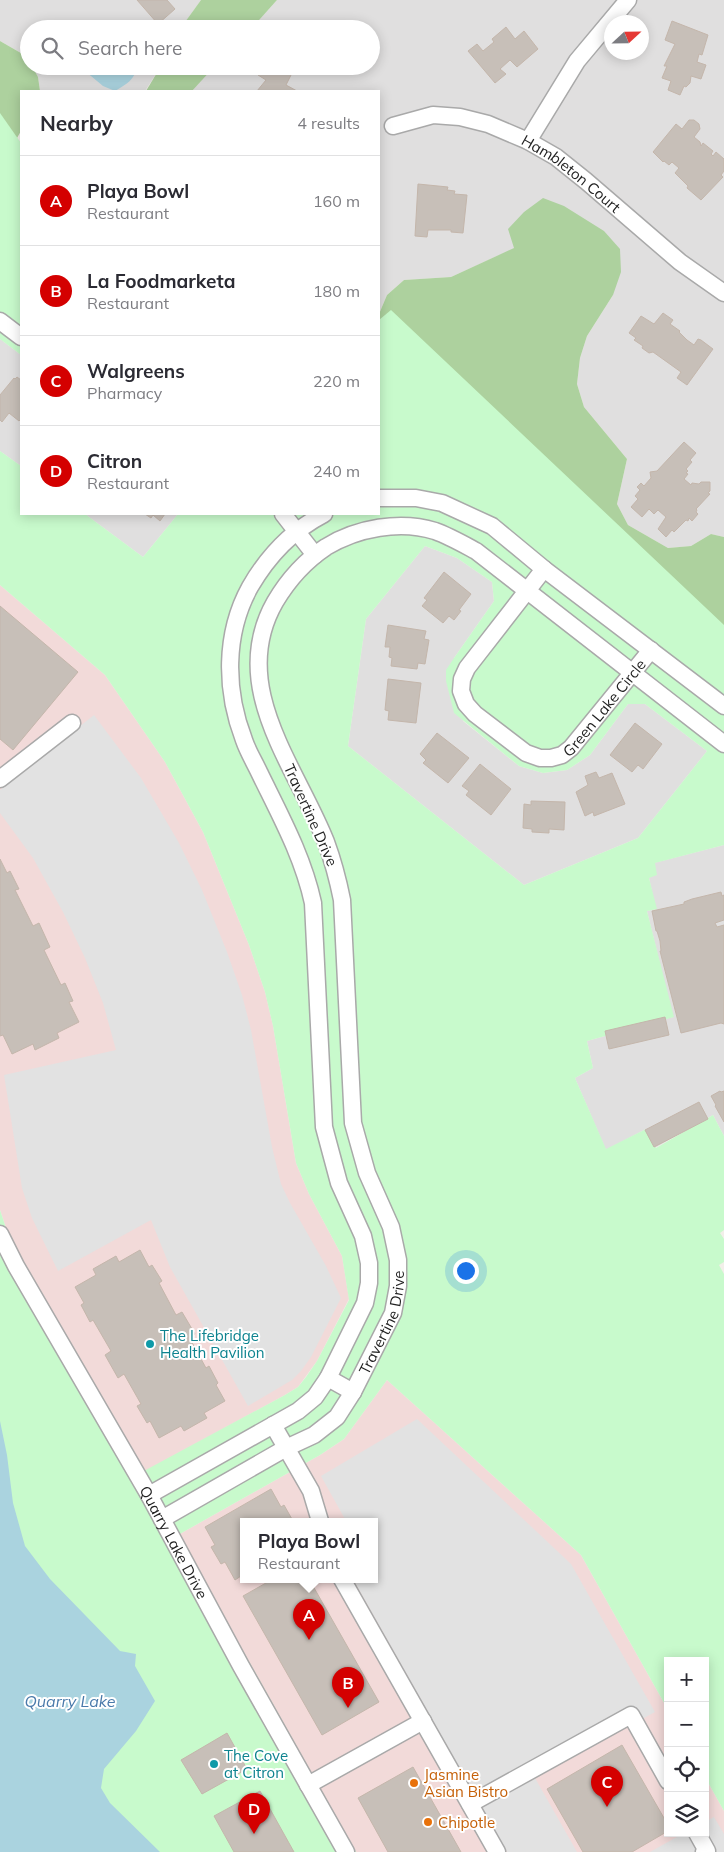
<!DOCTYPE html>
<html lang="en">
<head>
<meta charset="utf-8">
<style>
  :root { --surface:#fff; --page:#f2f2f3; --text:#2b2b33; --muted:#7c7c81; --line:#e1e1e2; --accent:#d40000 }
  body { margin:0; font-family:Mulish,sans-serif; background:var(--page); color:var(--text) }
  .controls { position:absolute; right:15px; bottom:15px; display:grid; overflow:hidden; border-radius:0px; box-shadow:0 2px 12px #0003 }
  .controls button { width:45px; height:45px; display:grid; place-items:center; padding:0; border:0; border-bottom:1px solid var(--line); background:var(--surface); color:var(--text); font:25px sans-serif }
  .compass { position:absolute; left:604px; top:15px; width:45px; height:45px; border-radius:50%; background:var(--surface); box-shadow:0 2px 12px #0003; rotate:68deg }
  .you { position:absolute; left:465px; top:1270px; width:18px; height:18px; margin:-12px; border:4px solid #fff; border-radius:50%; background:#1a73e8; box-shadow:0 0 0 8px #1a73e833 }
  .badge { display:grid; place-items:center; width:32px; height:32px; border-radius:50%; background:var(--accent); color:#fff; font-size:16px; font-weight:700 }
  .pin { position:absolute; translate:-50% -41px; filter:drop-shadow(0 1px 2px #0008) }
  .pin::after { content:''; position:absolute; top:26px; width:18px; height:15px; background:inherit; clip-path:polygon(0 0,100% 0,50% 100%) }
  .popup { position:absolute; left:240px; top:1518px; width:138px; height:65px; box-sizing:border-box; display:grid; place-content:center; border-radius:0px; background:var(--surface); filter:drop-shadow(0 1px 4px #0005); font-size:16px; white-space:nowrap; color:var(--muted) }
  .popup b { font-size:19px; color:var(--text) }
  .popup::after { content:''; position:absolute; left:50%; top:100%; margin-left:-10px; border:10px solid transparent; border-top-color:var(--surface) }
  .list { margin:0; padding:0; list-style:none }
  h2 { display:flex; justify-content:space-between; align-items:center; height:65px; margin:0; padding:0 20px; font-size:21px }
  h2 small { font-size:16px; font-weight:400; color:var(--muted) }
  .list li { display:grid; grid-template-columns:32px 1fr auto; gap:15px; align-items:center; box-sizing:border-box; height:90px; padding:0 20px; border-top:1px solid var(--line) }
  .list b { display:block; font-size:19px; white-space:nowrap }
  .list p { margin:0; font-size:16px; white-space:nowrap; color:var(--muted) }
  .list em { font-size:16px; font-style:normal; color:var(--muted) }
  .icon { flex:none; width:28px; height:28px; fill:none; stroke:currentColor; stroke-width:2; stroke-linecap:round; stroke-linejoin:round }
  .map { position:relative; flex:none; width:724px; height:1852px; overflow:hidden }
  .search { position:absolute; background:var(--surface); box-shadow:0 2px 12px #0003; left:20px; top:20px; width:360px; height:55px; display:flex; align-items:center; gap:12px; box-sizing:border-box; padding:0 18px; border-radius:28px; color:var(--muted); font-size:19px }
  .panel { position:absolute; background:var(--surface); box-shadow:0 2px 12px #0003; left:20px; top:90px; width:360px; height:425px; border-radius:0px }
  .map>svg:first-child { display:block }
  .residential { fill:#e0dfdf; fill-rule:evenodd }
  .commercial { fill:#f2dad9; fill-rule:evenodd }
  .forest { fill:#add19e }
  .park { fill:#c8facc; fill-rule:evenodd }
  .parking { fill:#e2e2e2 }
  .water { fill:#aad3df }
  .building { fill:#c7bfb8; stroke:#c4b6ab }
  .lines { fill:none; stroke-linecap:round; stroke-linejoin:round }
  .minor-casing { stroke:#a9a9a9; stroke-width:19 }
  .minor { stroke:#fff; stroke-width:16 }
  .culture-dot { fill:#0f9aa8; stroke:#fff; stroke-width:2 }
  .food-dot { fill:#e8710a; stroke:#fff; stroke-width:2 }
  .labels { text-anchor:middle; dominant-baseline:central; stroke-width:4; stroke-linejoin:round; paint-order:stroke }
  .street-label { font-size:15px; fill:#222; stroke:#fff }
  .culture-label { font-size:15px; fill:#0d838f; stroke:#fff; text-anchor:start }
  .food-label { font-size:15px; fill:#c56008; stroke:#fff; text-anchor:start }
  .water-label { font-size:16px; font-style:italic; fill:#4a7aab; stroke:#fff }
</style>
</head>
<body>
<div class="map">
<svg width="724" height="1852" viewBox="0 0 724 1852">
  <rect width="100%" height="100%" fill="#f2efe9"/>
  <g class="residential">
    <polygon points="0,0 201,0 180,29 29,29 29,60 26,56 0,41"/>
    <path d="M277 0H724V537L711 534 691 546 668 548 628 525 617 504 627 459 584 407 577 384 580 358 587 336 613 295 515 248 451 277 404 280 387 295 379 314V91H192L215 66H371V29H251ZM612 22H642V52H612Z"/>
    <polygon points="32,66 161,66 145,91 40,91 38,77"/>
    <polygon points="0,339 21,355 21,466 0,451"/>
    <polygon points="85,514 178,514 143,557"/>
    <polygon points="425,546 457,558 492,582 494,601 454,658 463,721 519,766 543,773 567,770 590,755 628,704 645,704 707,751 638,838 524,885 348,746 366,619"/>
    <polygon points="724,845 724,1136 713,1115 655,1148 646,1129 606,1150 575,1078 593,1068 587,1041 673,1017 647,911 656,909 649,878 654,863"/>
  </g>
  <g class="commercial">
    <polygon points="0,585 105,675 165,762 203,832 249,945 265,992 273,1026 296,1163 309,1194 342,1256 349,1299 317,1361 298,1387 285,1395 142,1473 22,1263 7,1231 0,1210"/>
    <path d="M387 1380 581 1555 668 1710V1833H705V1777L724 1811V1852H356L178 1535 320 1455 344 1439ZM244 1521H374V1579H244Z"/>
  </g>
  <g class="forest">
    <polygon points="201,0 277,0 251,29 180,29"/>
    <polygon points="0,41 26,56 29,60 29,66 32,66 38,77 40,91 21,91 21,131 17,138 21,161 0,219"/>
    <polygon points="161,66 215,66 192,91 146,91"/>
    <polygon points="543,198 564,206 604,231 620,249 621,272 613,295 587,336 580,358 577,384 584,407 627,459 617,504 628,525 668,548 691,546 711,534 724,537 724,676 379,462 379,314 387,295 404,280 451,277 514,248 508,229 524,212"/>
  </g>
  <g class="park">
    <polygon points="0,113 21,143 21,355 0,339"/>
    <path d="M391 310 724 625V845L655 863 657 875 649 878 657 909 647 911 674 1017 587 1041 593 1068 575 1078 606 1149 646 1129 656 1148 713 1115 724 1136V1230L720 1233 724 1239V1262L719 1265 724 1274V1811L705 1777V1661H668V1710L581 1555 387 1380 344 1439 320 1455 178 1535 356 1852H0V1210L7 1231 22 1263 142 1472 285 1395 298 1387 306 1377 317 1361 349 1300 342 1256 309 1194 296 1163 273 1026 265 992 249 945 203 832 165 762 105 675 0 585V451L21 466V514H85L143 557 178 514H379V320ZM425 546 457 558 492 582 494 601 454 658 446 670V681L454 713 519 766 543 773 567 770 590 755 628 704H645L707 751 638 838 524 885 348 746 366 619Z"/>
  </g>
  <g class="parking">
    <polygon points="94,715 141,778 179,843 202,890 227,952 242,995 251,1030 272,1147 281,1184 290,1203 326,1266 341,1298 311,1357 301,1371 292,1380 248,1406 170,1267 151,1220 58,1271 32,1218 22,1188 4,1075 116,1050 103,1003 85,958 63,912 33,858 0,813 0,790"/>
    <polygon points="417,1419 571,1564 655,1712 535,1778 577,1852 507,1852 353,1579 374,1579 374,1521 346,1521 321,1476"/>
    <polygon points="714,1817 724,1834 724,1852 650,1852 684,1833 705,1833 705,1822"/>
  </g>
  <g class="water">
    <path d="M79 66H138C134 80 127 84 115 91L103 86Z"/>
    <polygon points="0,1421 7,1455 13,1503 25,1546 50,1579 120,1651 136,1654 135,1666 155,1701 136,1731 104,1769 101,1788 110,1803 160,1852 0,1852"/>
  </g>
  <g class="building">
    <polygon points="137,0 167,0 175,9 158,24"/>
    <polygon points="672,21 708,35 702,55 699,54 697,62 706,65 701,79 691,76 690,83 686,87 684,86 680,95 668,90 671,81 662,78 667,66 664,66 675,44 665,40"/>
    <polygon points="506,27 515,39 524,31 538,49 517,67 510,60 500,69 506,74 495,83 468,51 477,44 483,51 494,42 492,39"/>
    <polygon points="263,66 285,66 293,71 286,85 297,91 257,91 266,80 258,75"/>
    <polygon points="689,120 694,120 699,124 700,129 694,137 700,142 701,146 703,143 713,151 711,154 713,156 716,152 724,159 724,171 721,175 723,177 701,200 687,188 688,186 675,173 679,168 672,162 669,165 664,161 663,162 653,152 676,124 682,129"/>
    <polygon points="418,184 448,187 447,190 455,191 454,194 467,195 463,233 451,232 451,230 428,230 427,237 415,236"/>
    <polygon points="663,313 673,320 670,324 680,331 679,332 687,340 694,345 698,339 701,340 713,349 687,385 677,378 681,372 653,352 649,353 642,348 643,346 634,340 636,338 629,333 641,316 654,324"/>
    <polygon points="17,377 21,380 21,419 19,421 9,413 2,422 0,420 0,395 14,378 15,379"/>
    <polygon points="684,442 696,453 690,460 692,462 686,469 688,471 686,473 688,474 684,479 691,485 692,483 699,484 701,482 710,482 710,491 708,493 710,494 696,509 697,510 696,512 698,514 692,521 689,518 688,521 686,520 674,532 672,530 666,537 658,529 666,517 658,510 654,514 649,509 642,517 631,507 638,499 635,496 640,490 637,487 641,483 644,486 651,478 650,472 657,471"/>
    <polygon points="145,514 165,514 160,521 153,515 151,518"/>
    <polygon points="444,572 471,594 459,610 461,611 454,620 449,616 443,623 422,606 427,600 424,598"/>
    <polygon points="0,606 78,672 13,750 0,739"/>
    <polygon points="388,625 426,631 424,639 429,640 425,664 418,663 417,669 391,666 392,658 389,657 390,647 385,647"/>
    <polygon points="388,679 421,683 416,723 388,720 389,711 385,710"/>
    <polygon points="635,723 662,744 643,769 638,765 632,772 610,755"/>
    <polygon points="437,733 469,758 448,783 423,763 426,760 420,754"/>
    <polygon points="480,764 511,789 491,815 466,795 469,791 462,786"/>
    <polygon points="596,772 599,778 612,773 625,804 594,816 593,812 585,816 576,792 588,785 585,776"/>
    <polygon points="531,801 565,802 564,830 549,829 549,833 532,832 532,829 523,828 524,804 531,805"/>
    <polygon points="0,859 7,873 10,871 19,889 15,890 33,926 39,923 50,947 44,950 61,985 65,983 73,1001 69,1002 79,1022 57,1033 59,1038 35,1050 33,1044 12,1054 3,1035 0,1036"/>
    <polygon points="721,892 722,896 724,895 724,920 715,923 717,927 724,925 724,1024 721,1023 681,1033 660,951 661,951 660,941 657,931 656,931 652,911 684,904 684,902 692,899"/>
    <polygon points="665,1017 669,1035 609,1049 605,1031"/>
    <polygon points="720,1091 721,1092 724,1091 724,1122 715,1106 716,1105 711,1096"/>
    <polygon points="699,1102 708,1119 654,1147 645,1130"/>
    <polygon points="140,1250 149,1267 152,1265 162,1281 159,1283 176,1315 182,1312 195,1334 189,1337 206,1368 209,1366 218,1383 216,1385 225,1401 204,1413 207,1418 184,1431 181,1426 159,1438 150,1421 147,1423 137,1406 141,1404 124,1374 118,1378 105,1355 111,1351 93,1320 90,1322 81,1305 84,1303 75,1287 96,1275 93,1269 116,1256 119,1262"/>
    <polygon points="271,1489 281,1507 284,1505 293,1521 244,1521 244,1574 235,1580 225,1562 221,1564 211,1547 215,1545 205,1527"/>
    <polygon points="273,1579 309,1579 379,1702 322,1735 243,1596"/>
    <polygon points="227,1733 247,1769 202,1794 181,1760"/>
    <polygon points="622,1745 668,1825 668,1831 632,1852 583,1852 547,1789"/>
    <polygon points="413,1767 461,1852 388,1852 358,1798"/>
    <polygon points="260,1791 294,1852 234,1852 214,1816"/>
  </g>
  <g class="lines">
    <g class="minor-casing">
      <g id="minor">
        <path id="s1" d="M393 126 433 115 460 117 488 124 528 141 556 157 586 181 680 262 724 293"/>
        <polyline points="528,141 577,61 628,0"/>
        <polyline points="0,321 21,337"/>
        <polyline points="379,498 416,498 442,503 492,526 544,569 724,706"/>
        <polyline points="283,514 315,555"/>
        <path id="s2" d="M544 569 467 668 462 679 461 691 466 704 475 714 526 753 540 758H551L562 755 571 748 651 650"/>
        <polyline points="0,779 72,723"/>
        <path id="s3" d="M0 1234 16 1266 149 1495 241 1666 346 1852"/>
        <polyline points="328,1378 353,1392"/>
        <polyline points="273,1425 311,1491 320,1521"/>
        <path d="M149 1495 298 1411 315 1397 328 1378 365 1303 369 1283V1263L363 1236 339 1183 324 1127 313 903C303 857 281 817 260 774 255 763 248 752 244 740 225 691 224 634 250 587 268 556 293 530 324 514"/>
        <path id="s4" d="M162 1519 286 1448 314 1435 337 1417 353 1392 393 1313 398 1286V1260L391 1227 367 1173 353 1123 342 900C338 880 333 861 326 842 296 766 227 686 275 602 288 580 305 561 326 547 357 528 400 520 435 531 449 536 463 544 476 551L724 744"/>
        <polyline points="342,1579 497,1852"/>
        <polyline points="308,1785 423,1721"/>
        <polyline points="470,1804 631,1715 668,1781"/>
        <polyline points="697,1833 707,1851 704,1852"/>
      </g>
    </g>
    <use href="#minor" class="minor"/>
  </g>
  <g class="culture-dot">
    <circle cx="150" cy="1344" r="5"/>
    <circle cx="214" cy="1764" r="5"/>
  </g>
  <g class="food-dot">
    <circle cx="414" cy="1783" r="5"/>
    <circle cx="428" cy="1822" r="5"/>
  </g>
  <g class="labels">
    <g class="street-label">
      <text stroke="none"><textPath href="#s1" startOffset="195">Hambleton Court</textPath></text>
      <text stroke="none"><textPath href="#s2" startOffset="342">Green Lake Circle</textPath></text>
      <text transform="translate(311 815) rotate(66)">Travertine Drive</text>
      <text stroke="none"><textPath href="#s4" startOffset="309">Travertine Drive</textPath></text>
      <text stroke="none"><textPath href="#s3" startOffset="354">Quarry Lake Drive</textPath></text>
    </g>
    <g class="culture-label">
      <text x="160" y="1335">The Lifebridge<tspan x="160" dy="17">Health Pavilion</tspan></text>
      <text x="224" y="1755">The Cove<tspan x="224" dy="17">at Citron</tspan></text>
    </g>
    <g class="food-label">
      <text x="424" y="1774">Jasmine<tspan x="424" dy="17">Asian Bistro</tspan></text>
      <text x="438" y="1822">Chipotle</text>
    </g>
    <g class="water-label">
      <text x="70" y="1701">Quarry Lake</text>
    </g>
  </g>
</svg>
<div class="controls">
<button>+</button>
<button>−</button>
<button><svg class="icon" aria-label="locate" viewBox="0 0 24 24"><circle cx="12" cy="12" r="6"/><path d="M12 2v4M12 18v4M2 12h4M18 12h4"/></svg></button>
<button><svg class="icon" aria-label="layers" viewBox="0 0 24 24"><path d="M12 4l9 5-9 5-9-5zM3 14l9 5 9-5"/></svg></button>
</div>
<svg class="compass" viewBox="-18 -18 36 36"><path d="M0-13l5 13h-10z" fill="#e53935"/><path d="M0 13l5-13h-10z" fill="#7c7c81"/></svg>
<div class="you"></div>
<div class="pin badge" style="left:309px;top:1640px">A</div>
<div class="popup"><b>Playa Bowl</b>Restaurant</div>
<div class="pin badge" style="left:348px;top:1708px">B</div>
<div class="pin badge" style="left:607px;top:1807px">C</div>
<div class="pin badge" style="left:254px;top:1834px">D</div>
<div class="search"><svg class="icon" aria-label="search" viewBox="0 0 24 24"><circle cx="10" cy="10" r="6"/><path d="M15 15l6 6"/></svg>Search here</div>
<section class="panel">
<h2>Nearby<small>4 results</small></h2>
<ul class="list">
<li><span class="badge">A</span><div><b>Playa Bowl</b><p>Restaurant</p></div><em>160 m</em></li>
<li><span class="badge">B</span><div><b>La Foodmarketa</b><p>Restaurant</p></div><em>180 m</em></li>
<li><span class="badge">C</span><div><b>Walgreens</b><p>Pharmacy</p></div><em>220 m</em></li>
<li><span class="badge">D</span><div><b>Citron</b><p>Restaurant</p></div><em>240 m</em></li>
</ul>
</section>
</div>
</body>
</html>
